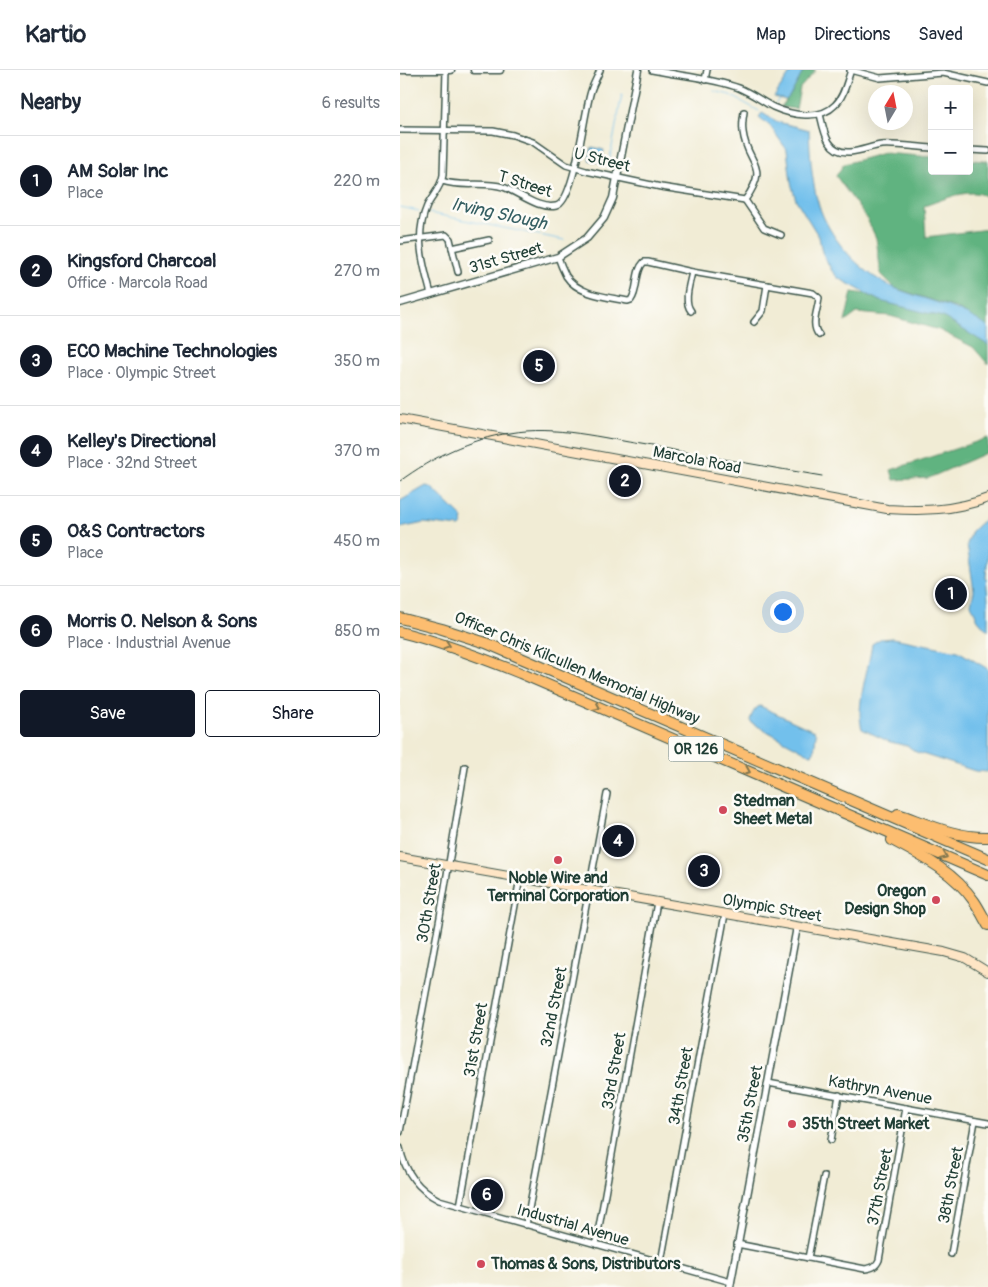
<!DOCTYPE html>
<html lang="en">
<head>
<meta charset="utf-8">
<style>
  :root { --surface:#fff; --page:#f6f6f7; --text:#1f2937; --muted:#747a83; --line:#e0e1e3; --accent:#111827 }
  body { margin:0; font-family:Pangolin,sans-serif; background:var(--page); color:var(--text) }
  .controls { position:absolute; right:15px; top:15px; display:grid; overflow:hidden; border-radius:5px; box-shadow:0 5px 20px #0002 }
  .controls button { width:45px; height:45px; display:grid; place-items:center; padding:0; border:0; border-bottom:1px solid var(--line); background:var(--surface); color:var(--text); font:25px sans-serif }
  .compass { position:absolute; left:468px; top:15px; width:45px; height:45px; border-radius:50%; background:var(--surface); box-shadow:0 5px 20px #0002; rotate:10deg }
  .you { position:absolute; left:382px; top:541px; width:18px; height:18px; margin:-12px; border:4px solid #fff; border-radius:50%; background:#1a73e8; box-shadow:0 0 0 8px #1a73e833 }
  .badge { display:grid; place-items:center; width:32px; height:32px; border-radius:50%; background:var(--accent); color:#fff; font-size:16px; font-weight:700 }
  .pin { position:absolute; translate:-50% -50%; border:2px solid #fff; box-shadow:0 1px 5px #0006 }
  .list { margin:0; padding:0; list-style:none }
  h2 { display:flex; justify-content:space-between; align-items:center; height:65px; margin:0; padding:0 20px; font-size:21px }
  h2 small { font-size:16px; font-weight:400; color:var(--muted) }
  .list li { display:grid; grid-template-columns:32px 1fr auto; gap:15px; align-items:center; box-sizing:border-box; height:90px; padding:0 20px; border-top:1px solid var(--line) }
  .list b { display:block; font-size:19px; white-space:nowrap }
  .list p { margin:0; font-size:16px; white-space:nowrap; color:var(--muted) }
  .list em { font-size:16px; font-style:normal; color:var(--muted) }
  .actions { display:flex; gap:10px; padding:15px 20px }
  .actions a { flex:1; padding:11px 0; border:1px solid var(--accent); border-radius:5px; text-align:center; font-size:18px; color:var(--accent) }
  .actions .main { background:var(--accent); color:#fff }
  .map { position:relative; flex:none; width:588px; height:1217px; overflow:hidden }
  header { display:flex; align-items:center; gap:30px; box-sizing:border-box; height:70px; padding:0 25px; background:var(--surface); border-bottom:1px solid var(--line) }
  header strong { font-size:24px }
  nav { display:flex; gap:28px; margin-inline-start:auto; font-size:18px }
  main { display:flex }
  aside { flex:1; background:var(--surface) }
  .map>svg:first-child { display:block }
  .forest { fill:#60b380; stroke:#40785a }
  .water { fill:#72c0ec; stroke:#487e90 }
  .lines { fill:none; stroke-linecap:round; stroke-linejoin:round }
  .stream { stroke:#72c0ec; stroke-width:1 }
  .minor-casing { stroke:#3e574c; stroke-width:8 }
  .tertiary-casing { stroke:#3e574c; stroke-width:9 }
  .secondary-casing { stroke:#3e574c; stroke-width:10 }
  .motorway-casing { stroke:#3e574c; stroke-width:12 }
  .minor { stroke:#fff; stroke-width:5 }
  .tertiary { stroke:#fff; stroke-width:6 }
  .secondary { stroke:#fee5c5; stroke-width:8 }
  .motorway { stroke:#fcbd6f; stroke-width:10 }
  .rail { stroke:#1f3d34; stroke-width:1 }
  .oneway { stroke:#82774f }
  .poi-dot { fill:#d1495b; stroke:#fdfcf7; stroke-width:2 }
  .labels { text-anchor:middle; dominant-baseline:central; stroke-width:5; stroke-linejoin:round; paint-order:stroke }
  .shield { fill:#fdfcf7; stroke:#62766e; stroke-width:1 }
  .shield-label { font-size:15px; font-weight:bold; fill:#1f3d34 }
  .street-label { font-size:16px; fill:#1f3d34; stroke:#fdfcf7 }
  .poi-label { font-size:16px; font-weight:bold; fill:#1f3d34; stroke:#fdfcf7; text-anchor:start }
  .water-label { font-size:18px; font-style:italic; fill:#345e62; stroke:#fdfcf7 }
</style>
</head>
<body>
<header>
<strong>Kartio</strong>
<nav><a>Map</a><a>Directions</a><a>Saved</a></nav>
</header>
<main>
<aside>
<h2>Nearby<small>6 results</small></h2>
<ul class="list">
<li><span class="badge">1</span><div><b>AM Solar Inc</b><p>Place</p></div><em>220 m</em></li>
<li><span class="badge">2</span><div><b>Kingsford Charcoal</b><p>Office · Marcola Road</p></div><em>270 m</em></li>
<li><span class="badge">3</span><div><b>ECO Machine Technologies</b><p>Place · Olympic Street</p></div><em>350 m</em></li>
<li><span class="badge">4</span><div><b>Kelley's Directional</b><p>Place · 32nd Street</p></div><em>370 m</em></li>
<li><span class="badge">5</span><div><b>O&amp;S Contractors</b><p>Place</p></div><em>450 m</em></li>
<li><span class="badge">6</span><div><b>Morris O. Nelson &amp; Sons</b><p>Place · Industrial Avenue</p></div><em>850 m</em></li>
</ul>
<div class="actions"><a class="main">Save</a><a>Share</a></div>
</aside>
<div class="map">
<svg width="588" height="1217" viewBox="0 0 588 1217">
  <rect width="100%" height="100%" fill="#fdfcf7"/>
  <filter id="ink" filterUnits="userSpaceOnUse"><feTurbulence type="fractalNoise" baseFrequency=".02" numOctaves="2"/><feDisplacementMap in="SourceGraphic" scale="10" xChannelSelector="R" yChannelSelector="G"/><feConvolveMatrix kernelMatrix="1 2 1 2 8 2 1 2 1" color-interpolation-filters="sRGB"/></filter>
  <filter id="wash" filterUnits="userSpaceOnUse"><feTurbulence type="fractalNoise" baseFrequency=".0096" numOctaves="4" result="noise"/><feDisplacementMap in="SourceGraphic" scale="20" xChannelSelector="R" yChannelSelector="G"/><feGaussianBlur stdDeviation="1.12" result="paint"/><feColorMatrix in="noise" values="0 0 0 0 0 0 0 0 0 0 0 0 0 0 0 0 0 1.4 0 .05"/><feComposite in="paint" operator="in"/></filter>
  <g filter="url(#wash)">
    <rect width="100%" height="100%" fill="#f1ecd5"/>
    <g class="forest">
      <polygon points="404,0 416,0 400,18 396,39 381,37 391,24"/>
      <path d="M484 83 532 87V101H569V90L588 91V129C575 114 540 131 524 136L526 167 588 159V257L556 238 495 218 481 204 476 168 467 149 436 106 444 94Z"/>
      <polygon points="452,222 466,224 480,231 543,247 588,275 588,294 573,277 539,260 490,246 457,243 445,252"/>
      <polygon points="588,368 588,382 529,408 494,410 491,400"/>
    </g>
    <g class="water">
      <polygon points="392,0 404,0 391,24 386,30 374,27"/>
      <path d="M362 43 378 52 409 60C410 85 412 123 423 146 437 177 465 206 497 219 529 231 561 237 588 257V275L543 247 480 231 438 208 432 201 422 182 419 167 396 130 391 113 387 80 370 56 359 47Z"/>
      <polygon points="192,77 204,80 201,93 189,90"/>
      <polygon points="26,416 31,417 63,448 62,454 60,457 24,453 0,458 0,431"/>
      <polygon points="588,446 588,484 586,506 588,530 588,561 578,550 571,534 574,521 567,474 572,461"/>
      <path d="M493 568 558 581 588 599V702L575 701 516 682 508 676 490 672 462 659C455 636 469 598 472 574L480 569Z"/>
      <path d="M360 636 414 661 416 664 414 682 412 684 407 683 352 653 350 650C352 645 354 638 360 636Z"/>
    </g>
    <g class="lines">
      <g class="stream">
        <polyline points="314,21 330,25 359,41"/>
        <polyline points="376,33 379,29"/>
        <polyline points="208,98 222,24"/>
        <polyline points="0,137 19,141"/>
        <polyline points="29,143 164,170"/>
      </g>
    </g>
  </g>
  <g filter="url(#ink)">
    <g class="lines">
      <g class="minor-casing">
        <g id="minor">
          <path d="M252 0C281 6 312 8 339 18 351 23 362 31 373 37 391 45 420 51 435 35 444 27 447 11 451 0"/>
          <polyline points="450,0 480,8 543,3 588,13"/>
          <polyline points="305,10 307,0"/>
          <path d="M344 42C343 48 342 56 343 62 347 95 371 94 345 130"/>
          <path d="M420 44C424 61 427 84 450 82 460 81 470 77 481 75 497 74 515 77 532 78"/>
          <polyline points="0,60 93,61 113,65 133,72 166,95 186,101 261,117 345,130"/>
          <polyline points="569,80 588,81"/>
          <path d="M42 111C62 118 83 111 103 117 118 122 139 140 156 136 175 132 184 41 191 21 193 14 197 8 200 0"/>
          <polyline points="345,130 364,158 381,165"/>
          <polyline points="0,171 46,165 50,169 58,202"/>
          <polyline points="52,178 89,170"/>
          <path d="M158 187C160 193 163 200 166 206 178 225 208 227 228 231L231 230C239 219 234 202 244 192H248L292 202 413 223 419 228C418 240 410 255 419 265"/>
          <path d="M31 224C23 194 14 166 27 136 32 126 41 118 43 105L46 0"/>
          <path d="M291 241C283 231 290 213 292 202"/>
          <polyline points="354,252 363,241 367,215"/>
          <polyline points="368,1013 588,1053"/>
          <polyline points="0,1062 40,847 65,697"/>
          <polyline points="431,1070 439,1025"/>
          <path d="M0 1078C5 1102 17 1119 39 1130L331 1212"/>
          <polyline points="60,1136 120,808"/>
          <polyline points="126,1155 207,724"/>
          <polyline points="196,1174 257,832"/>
          <path d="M337 1174 465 1199C472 1198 476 1197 479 1190L506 1038"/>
          <polyline points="551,1184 575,1051"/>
          <polyline points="408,1188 424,1106"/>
          <polyline points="261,1192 325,844"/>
        </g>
      </g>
      <g class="tertiary-casing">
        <g id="tertiary">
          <polyline points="0,0 51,0"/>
          <polyline points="74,0 100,0"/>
          <polyline points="0,233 158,187 187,168 204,148 213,128 238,0"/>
          <polyline points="330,1217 397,857"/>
        </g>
      </g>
      <g class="secondary-casing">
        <g id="secondary">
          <path d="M0 349 487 439C523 441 554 441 588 428"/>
          <polyline points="0,787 544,882 565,888 588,902"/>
        </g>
      </g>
      <g class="motorway-casing">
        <g id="motorway">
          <polyline points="0,548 42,559 86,573 588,789"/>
          <path d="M0 562C41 572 80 587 120 603L588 805"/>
          <path d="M498 744C527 754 556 768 588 767"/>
          <path d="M492 770C522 786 554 802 574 831 579 838 583 847 588 855"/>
        </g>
      </g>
      <use href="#minor" class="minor"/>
      <use href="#tertiary" class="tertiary"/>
      <use href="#secondary" class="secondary"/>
      <use href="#motorway" class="motorway"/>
      <path class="rail" d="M0 411C33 387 69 369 110 363 155 355 202 368 246 375 305 386 363 396 422 406"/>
    </g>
    <defs><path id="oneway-chevron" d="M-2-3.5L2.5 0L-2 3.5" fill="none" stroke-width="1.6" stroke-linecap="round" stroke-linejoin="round" transform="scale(1.25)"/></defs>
    <g class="oneway">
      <use href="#oneway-chevron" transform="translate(47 575) rotate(19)"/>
      <use href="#oneway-chevron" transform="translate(197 637) rotate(24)"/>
      <use href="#oneway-chevron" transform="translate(347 701) rotate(23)"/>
      <use href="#oneway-chevron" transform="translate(544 786) rotate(23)"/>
    </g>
  </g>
  <g class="poi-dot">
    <circle cx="323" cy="740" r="5"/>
    <circle cx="158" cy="790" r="5"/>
    <circle cx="536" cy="830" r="5"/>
    <circle cx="392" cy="1054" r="5"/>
    <circle cx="81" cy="1194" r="5"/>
  </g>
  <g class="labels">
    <rect class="shield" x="268.5" y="666.5" width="55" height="25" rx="4"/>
    <g class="shield-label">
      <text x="296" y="679">OR 126</text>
    </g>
    <g class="street-label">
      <text transform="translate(202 90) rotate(14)">U Street</text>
      <text transform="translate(125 114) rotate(18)">T Street</text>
      <text transform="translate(106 188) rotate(-16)">31st Street</text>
      <text transform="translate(297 390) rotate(11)">Marcola Road</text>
      <text transform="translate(177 598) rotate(23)">Officer Chris Kilcullen Memorial Highway</text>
      <text transform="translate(29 833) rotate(-80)">30th Street</text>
      <text transform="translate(372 838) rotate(10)">Olympic Street</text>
      <text transform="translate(154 937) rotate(-79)">32nd Street</text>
      <text transform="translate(76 970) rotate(-80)">31st Street</text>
      <text transform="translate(214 1001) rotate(-80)">33rd Street</text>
      <text transform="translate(281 1016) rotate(-80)">34th Street</text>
      <text transform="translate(480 1020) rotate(10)">Kathryn Avenue</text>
      <text transform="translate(350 1034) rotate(-79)">35th Street</text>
      <text transform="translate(551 1115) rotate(-79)">38th Street</text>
      <text transform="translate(480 1117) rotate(-79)">37th Street</text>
      <text transform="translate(173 1155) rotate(16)">Industrial Avenue</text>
    </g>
    <g class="poi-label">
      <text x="333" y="731">Stedman<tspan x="333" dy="18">Sheet Metal</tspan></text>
      <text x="158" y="808" text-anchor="middle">Noble Wire and<tspan x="158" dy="18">Terminal Corporation</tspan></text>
      <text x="526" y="821" text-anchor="end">Oregon<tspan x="526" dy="18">Design Shop</tspan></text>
      <text x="402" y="1054">35th Street Market</text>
      <text x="91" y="1194">Thomas &amp; Sons, Distributors</text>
    </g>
    <g class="water-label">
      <text transform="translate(99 144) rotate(12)">Irving Slough</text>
    </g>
  </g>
</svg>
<div class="controls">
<button>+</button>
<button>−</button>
</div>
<svg class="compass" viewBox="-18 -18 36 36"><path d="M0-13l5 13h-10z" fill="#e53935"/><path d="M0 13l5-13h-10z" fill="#747a83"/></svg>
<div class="you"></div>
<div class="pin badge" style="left:551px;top:524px">1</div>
<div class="pin badge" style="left:225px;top:411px">2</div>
<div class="pin badge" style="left:304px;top:801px">3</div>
<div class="pin badge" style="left:218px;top:771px">4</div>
<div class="pin badge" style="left:139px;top:296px">5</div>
<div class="pin badge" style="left:87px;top:1125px">6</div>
</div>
</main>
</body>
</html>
